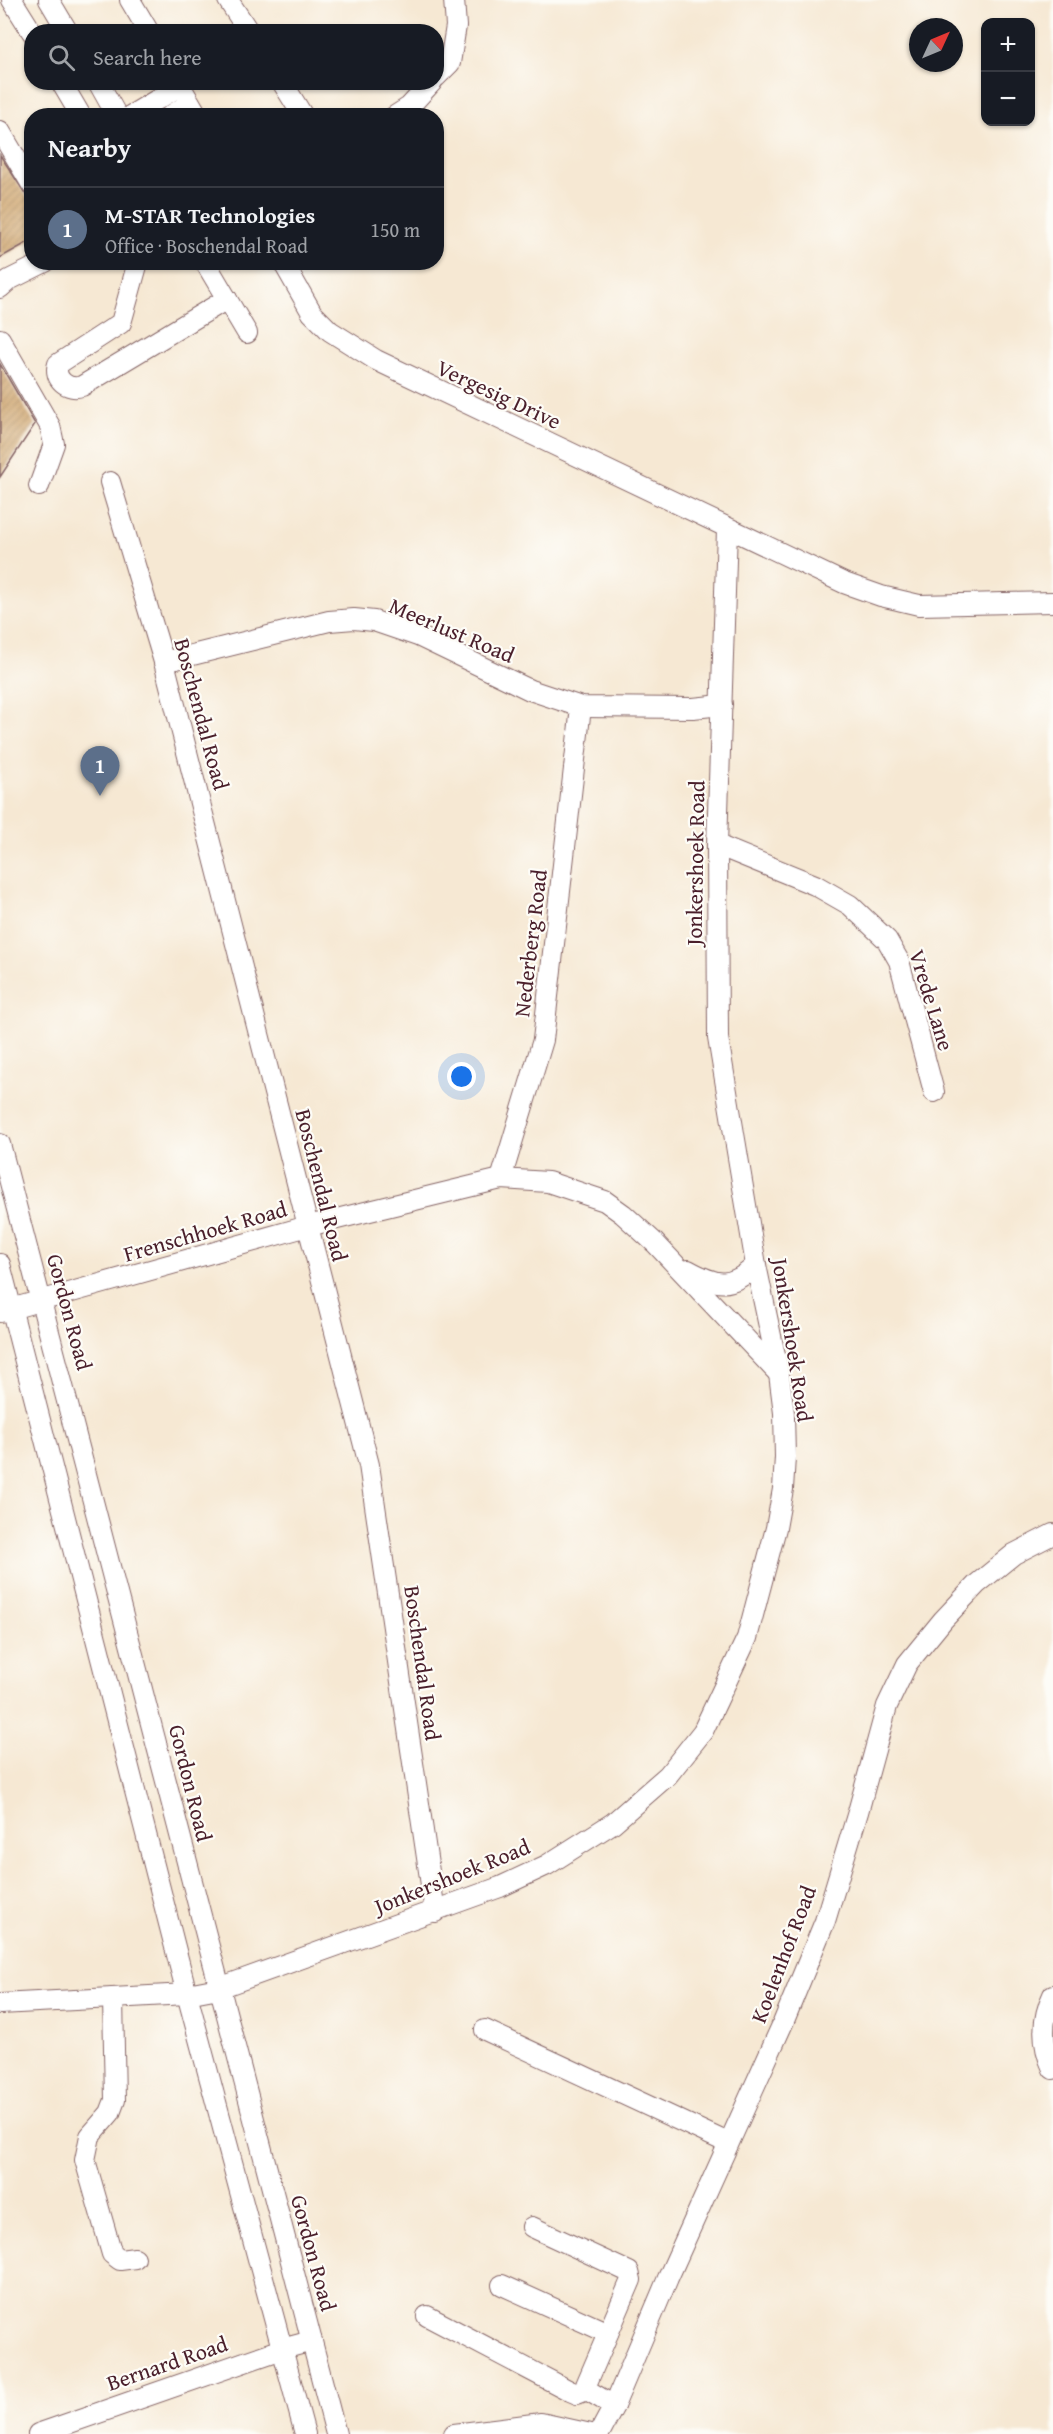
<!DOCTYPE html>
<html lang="en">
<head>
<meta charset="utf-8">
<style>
  :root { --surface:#171b24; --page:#20242c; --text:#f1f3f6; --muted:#9ea1a6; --line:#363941; --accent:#ea580c }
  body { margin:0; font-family:"Gentium Book Plus",serif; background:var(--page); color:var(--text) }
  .controls { position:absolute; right:18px; top:18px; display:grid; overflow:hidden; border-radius:12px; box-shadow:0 2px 4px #0004 }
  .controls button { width:54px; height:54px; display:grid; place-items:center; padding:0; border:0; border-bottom:2px solid var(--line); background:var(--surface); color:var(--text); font:30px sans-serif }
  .compass { position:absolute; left:909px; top:18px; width:54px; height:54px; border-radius:50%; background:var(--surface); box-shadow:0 2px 4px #0004; rotate:46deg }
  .you { position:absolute; left:462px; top:1077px; width:21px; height:21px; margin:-15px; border:4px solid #fff; border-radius:50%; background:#1a73e8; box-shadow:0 0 0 9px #1a73e833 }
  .badge { display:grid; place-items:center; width:39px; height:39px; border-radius:50%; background:var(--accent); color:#fff; font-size:20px; font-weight:700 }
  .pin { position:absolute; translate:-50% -50px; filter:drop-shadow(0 2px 3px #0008) }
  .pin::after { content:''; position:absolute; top:32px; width:21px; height:18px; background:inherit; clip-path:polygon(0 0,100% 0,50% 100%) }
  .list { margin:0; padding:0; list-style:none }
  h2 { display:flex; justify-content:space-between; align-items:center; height:78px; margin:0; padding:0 24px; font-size:26px }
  h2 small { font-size:20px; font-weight:400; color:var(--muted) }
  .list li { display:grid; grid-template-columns:39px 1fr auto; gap:18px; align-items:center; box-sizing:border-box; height:84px; padding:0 24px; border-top:2px solid var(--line) }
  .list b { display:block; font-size:22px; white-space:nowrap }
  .list p { margin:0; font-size:20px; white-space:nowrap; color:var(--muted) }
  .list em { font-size:20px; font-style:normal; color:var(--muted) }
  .icon { flex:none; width:33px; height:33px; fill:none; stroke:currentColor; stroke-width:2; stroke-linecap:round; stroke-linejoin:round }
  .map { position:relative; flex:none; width:1053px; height:2434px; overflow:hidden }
  .search { position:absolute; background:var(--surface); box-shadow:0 2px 4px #0004; left:24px; top:24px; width:420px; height:66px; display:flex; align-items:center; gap:15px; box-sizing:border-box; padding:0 21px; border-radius:24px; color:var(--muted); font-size:22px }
  .panel { position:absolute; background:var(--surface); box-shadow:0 2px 4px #0004; left:24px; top:108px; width:420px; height:162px; border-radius:24px }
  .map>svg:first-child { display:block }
  .building { fill:url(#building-hatch) }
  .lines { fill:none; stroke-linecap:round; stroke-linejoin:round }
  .minor-casing { stroke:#866566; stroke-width:22 }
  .minor { stroke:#fff; stroke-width:20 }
  .labels { text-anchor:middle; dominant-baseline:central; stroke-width:4.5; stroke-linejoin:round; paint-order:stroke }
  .street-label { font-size:22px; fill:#4a1f2b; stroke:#fdfcf7 }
</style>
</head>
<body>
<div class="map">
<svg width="1053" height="2434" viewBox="0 0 1053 2434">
  <defs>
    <pattern id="building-hatch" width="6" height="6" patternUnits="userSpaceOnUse" patternTransform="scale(1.5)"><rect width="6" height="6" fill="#cea36a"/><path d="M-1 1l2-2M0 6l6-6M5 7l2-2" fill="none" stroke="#a98457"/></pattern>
  </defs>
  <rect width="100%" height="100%" fill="#fdfcf7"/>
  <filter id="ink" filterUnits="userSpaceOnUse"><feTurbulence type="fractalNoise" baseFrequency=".0167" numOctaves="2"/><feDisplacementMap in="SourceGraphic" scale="12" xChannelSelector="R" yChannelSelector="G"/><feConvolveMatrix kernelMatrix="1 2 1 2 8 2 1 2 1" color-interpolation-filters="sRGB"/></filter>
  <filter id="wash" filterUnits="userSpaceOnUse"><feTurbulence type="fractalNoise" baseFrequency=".008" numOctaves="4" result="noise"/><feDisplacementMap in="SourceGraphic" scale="24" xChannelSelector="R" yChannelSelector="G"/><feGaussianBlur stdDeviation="1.35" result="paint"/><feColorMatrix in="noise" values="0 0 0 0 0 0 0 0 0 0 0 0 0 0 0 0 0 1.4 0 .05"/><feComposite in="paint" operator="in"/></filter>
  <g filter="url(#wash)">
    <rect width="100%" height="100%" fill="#f6e8d3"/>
    <g id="blocks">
      <g class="building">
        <polygon points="0,155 32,204 32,240 0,258"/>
        <polygon points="0,364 35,424 0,477"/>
      </g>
    </g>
  </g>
  <g filter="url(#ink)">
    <use href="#blocks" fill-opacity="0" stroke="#866566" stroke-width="1.5"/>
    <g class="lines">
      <g class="minor-casing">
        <g id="minor">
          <polyline points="12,0 32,32"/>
          <polyline points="49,0 68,32"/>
          <polyline points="130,0 149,32"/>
          <polyline points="228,0 249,32"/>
          <polyline points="436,77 450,63 456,26 454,0"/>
          <polyline points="61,82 81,116"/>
          <polyline points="98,82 117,116"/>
          <polyline points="178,82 198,116"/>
          <polyline points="282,82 303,116"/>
          <polyline points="130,116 180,86"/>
          <polyline points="170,116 190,103"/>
          <polyline points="395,116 409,107 432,82"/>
          <polyline points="0,131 32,185"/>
          <path d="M138 262 121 323 58 364C53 379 68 391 82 386L227 299"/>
          <polyline points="205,262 247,333"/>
          <polyline points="283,262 312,313 330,331 376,360 844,583 881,596 919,605 1053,602"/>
          <polyline points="0,288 9,280 45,262"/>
          <polyline points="0,339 50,426 54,444 39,486"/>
          <polyline points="110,482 164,662 369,1465 435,1912"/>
          <polyline points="164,662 329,621 354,619 374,621 418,636 530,690 581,707 693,708 722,705"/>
          <polyline points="717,845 815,885 850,905 887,940 899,961 934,1092"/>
          <polyline points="0,1144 336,2434"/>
          <polyline points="501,1179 543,1040 581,707"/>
          <polyline points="0,1264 187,1994 305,2434"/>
          <path d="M688 1270C717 1286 731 1289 756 1265"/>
          <polyline points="0,1312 308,1226 501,1179 548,1182 605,1201 623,1214 655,1243 778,1373"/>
          <path d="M1053 1995C1041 2020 1041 2043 1053 2069"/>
          <polyline points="113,1998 115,2100 110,2113 90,2136 85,2160 112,2254 120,2260 135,2258"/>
          <polyline points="0,2004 187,1994 219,1988 500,1887 547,1865 613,1823 668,1775 703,1731 747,1638 776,1528 783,1489 785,1457 784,1413 779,1374 756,1265 718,1038 717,845 727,529"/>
          <polyline points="485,2030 728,2143"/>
          <polyline points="532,2227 629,2272 631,2280 586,2385 587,2390 614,2406"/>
          <polyline points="502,2285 608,2333"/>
          <polyline points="427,2316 570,2391 577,2394 587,2390"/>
          <polyline points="38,2434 282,2349 312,2341"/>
          <polyline points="454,2434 541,2423 591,2434"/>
          <polyline points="599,2434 614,2406 668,2278 783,2023 825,1921 858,1812 887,1706 907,1664 943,1620 977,1584 1014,1554 1053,1534"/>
        </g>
      </g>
      <use href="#minor" class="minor"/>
    </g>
  </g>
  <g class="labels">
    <g class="street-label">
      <text transform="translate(499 394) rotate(25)">Vergesig Drive</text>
      <text transform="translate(452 630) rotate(23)">Meerlust Road</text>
      <text transform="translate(202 714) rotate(75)">Boschendal Road</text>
      <text transform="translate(695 863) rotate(-89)">Jonkershoek Road</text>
      <text transform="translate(530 943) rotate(-83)">Nederberg Road</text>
      <text transform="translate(932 1000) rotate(73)">Vrede Lane</text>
      <text transform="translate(322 1185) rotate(76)">Boschendal Road</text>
      <text transform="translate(205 1231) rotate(-16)">Frenschhoek Road</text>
      <text transform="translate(70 1312) rotate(75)">Gordon Road</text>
      <text transform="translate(793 1340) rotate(81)">Jonkershoek Road</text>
      <text transform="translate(423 1663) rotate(82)">Boschendal Road</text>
      <text transform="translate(191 1783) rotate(76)">Gordon Road</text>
      <text transform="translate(452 1876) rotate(-22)">Jonkershoek Road</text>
      <text transform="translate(783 1954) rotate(-69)">Koelenhof Road</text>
      <text transform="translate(314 2253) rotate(75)">Gordon Road</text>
      <text transform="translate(167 2363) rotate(-19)">Bernard Road</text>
    </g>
  </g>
</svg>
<div class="controls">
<button>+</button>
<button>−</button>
</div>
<svg class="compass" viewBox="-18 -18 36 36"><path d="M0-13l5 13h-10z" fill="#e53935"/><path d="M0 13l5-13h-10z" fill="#9ea1a6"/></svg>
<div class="you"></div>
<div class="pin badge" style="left:100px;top:796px;background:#5c6f8a">1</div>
<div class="search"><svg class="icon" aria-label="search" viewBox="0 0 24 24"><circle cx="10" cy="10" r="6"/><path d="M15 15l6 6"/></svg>Search here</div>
<section class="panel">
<h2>Nearby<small></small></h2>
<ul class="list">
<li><span class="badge" style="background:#5c6f8a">1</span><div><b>M-STAR Technologies</b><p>Office · Boschendal Road</p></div><em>150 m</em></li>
</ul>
</section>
</div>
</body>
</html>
